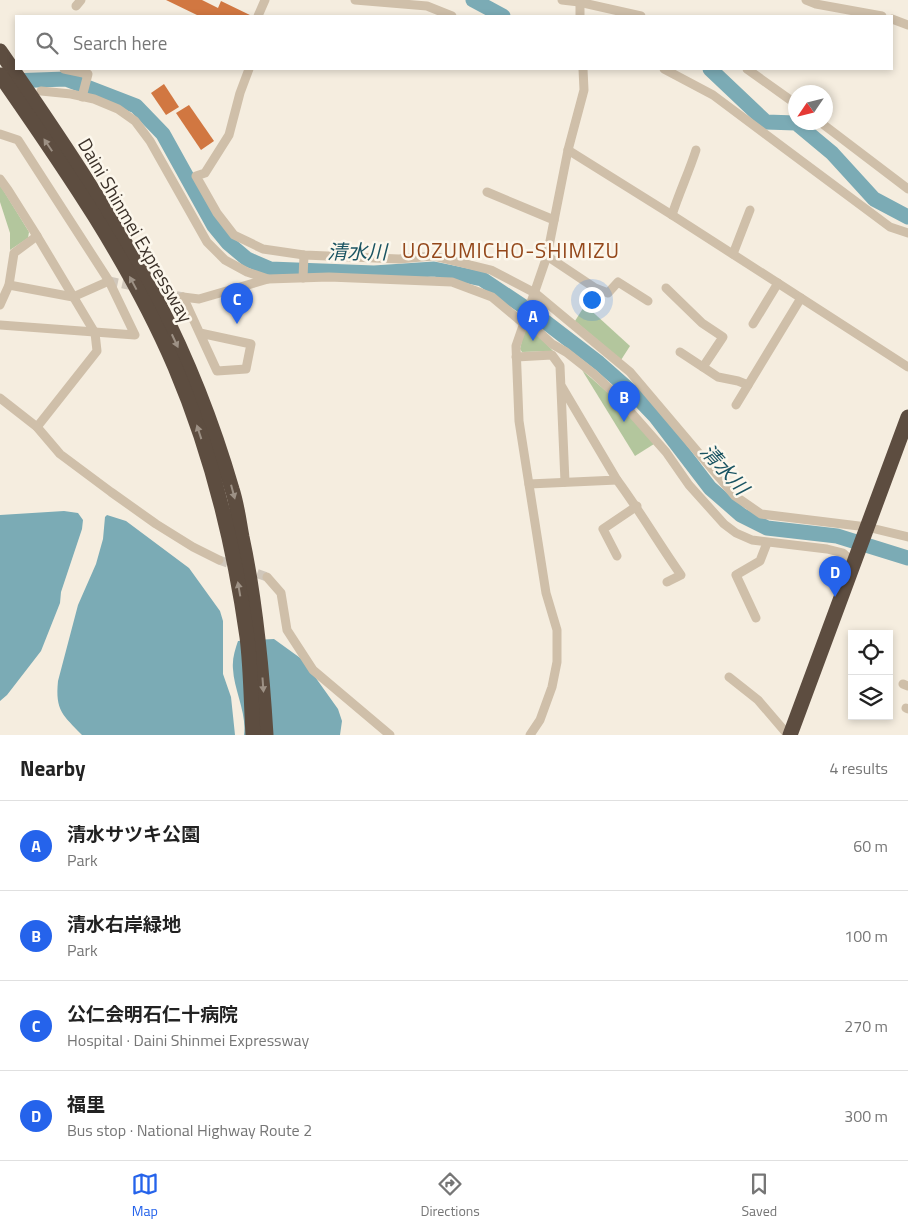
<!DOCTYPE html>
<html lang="en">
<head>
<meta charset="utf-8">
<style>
  :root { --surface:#fff; --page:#f6f6f6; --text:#222; --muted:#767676; --line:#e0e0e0; --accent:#2563eb }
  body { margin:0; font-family:"Titillium Web","Noto Sans JP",sans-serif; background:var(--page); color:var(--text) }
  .controls { position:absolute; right:15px; bottom:15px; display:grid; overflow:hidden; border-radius:0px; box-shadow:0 2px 8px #0003 }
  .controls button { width:45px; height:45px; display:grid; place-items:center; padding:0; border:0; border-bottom:1px solid var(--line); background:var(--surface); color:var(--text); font:25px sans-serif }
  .compass { position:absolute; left:788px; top:85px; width:45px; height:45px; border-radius:50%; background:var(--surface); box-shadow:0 2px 8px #0003; rotate:235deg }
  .you { position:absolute; left:591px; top:299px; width:18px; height:18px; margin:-12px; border:4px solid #fff; border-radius:50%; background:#1a73e8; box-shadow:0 0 0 8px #1a73e833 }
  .badge { display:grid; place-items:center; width:32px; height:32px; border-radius:50%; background:var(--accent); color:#fff; font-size:16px; font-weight:700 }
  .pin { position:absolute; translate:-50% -41px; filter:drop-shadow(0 1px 2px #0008) }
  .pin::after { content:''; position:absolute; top:26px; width:18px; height:15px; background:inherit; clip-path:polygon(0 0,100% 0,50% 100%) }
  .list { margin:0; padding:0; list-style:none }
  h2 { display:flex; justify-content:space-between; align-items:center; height:65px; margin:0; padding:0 20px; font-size:21px }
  h2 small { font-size:16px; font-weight:400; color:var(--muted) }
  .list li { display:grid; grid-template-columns:32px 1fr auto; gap:15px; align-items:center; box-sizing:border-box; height:90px; padding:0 20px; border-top:1px solid var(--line) }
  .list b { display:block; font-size:19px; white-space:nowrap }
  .list p { margin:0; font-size:16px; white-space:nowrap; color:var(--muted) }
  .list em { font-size:16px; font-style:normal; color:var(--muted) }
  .icon { flex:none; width:28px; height:28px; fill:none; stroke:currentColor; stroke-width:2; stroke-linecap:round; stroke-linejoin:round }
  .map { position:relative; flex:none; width:908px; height:735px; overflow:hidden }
  .search { position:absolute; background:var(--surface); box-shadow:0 2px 8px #0003; left:15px; right:15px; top:15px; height:55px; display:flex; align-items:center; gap:12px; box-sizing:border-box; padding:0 18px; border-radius:0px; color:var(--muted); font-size:19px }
  .sheet { height:425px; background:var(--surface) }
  nav { display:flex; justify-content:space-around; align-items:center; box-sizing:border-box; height:70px; border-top:1px solid var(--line); background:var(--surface); font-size:14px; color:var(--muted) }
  nav a { display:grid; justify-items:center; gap:2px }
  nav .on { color:var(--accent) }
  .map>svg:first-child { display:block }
  .green { fill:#b3c69d }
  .water { fill:#7babb5 }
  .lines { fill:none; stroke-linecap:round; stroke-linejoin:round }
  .river { stroke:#7babb5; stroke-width:15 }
  .building { fill:#d17741 }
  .street-tunnel { stroke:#d0c7bb; stroke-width:9; stroke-dasharray:9 4.5; stroke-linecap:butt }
  .street { stroke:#cfbfa9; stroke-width:9 }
  .highway { stroke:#5d4d40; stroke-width:15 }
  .oneway { fill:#9d9185 }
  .labels { text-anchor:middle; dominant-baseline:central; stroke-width:5; stroke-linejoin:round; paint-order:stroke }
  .street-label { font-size:19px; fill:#3b3129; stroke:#fcf7ec }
  .water-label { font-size:20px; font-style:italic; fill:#1a5462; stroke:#fcf7ec }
  .quarter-label { font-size:21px; letter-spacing:1px; fill:#93471a; stroke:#fcf7ec }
</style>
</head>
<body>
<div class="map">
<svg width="908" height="735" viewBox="0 0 908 735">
  <rect width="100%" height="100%" fill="#f5eddf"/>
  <g class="green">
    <polygon points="0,185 29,232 28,238 10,250 10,233 0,202"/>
    <polygon points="585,305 630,346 621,360 575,321"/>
    <polygon points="525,327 535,332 553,351 522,352 520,349"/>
    <polygon points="582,370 615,399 654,444 635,456"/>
  </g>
  <g class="water">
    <polygon points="64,511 78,513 83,520 82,529 61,592 60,603 41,651 7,695 0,701 0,515"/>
    <path d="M107 515 126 521 189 568 220 611 223 621V674L231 697 235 735H82C63 715 55 711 58 681L78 605 96 564 103 539 105 517Z"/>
    <path d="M274 639 303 660 338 709 342 721 340 735H244C247 713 234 690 233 669 232 659 235 650 238 641Z"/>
  </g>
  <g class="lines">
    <g class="river">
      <polyline points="473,0 503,16"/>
      <polyline points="710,69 766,122 796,123 832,153 874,199 908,217"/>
      <polyline points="9,81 66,79 136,106 163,134 214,226 228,243 247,259 270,269 374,273 434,269 482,279 539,317 599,363 633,393 655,416 710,488 741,515 767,528 837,536 908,558"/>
    </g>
  </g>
  <g class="building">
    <polygon points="166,0 202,0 218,8 221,1 252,16 199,16"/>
    <polygon points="164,84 179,107 166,115 151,93"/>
    <polygon points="189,105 214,141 201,150 176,113"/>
  </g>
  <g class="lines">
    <g class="street-tunnel">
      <polyline points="109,281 138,287"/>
      <polyline points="150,290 183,297"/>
      <polyline points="219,560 267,577"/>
    </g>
    <g class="street">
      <polyline points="355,0 427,6 452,16"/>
      <polyline points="562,0 579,2 641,16"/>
      <polyline points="580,0 580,16"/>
      <polyline points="806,0 816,4 882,16"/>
      <polyline points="76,6 81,0"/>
      <polyline points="258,16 265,0"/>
      <polyline points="892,19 908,25"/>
      <polyline points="64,69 88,74 82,97"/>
      <polyline points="249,69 240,93 229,135 205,173 196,176 217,213 234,235 263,249 304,255 399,259 433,256 491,270 535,293 630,372 735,496 761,514 867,527 908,537"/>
      <polyline points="664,69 713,95 890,227 908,233"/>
      <polyline points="747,69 796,104"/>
      <polyline points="41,91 71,94 94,99 118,109 135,121 150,141 207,242 225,260 247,272 268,279 329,277 452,282 492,297 523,323 536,329 552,344 566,352 594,374 613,392 666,452 689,485 724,524 736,533 752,540 827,549 843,553 854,563"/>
      <polyline points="820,122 908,189"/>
      <polyline points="0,134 18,140 109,281 135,335 0,325"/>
      <polyline points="568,150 672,215 908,367"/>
      <polyline points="0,179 8,190 37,236 95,333 97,351 37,427"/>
      <polyline points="487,192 554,220"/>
      <path d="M672 215C679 193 689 172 696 150"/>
      <polyline points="733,254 750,210"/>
      <polyline points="547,256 595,288 608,293 618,282 648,301"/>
      <polyline points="303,278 304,255"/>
      <polyline points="9,285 73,297 109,281"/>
      <polyline points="666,288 702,323 723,337 703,367"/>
      <polyline points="183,297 217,371 246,369 251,344 200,333"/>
      <polyline points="183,297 199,299 268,279"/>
      <polyline points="0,305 9,285 14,253 37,236"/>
      <polyline points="753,324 778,283"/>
      <polyline points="680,352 718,377 738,381 748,385"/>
      <polyline points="516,357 552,355 560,366 565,482"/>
      <polyline points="0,398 37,427 60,454 111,492 156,524 193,547 219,560"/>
      <polyline points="736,405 801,298"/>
      <path d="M617 480C640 511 659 544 681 575L667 582"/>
      <polyline points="529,484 617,480 562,387"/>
      <polyline points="617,556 603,529 637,506"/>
      <polyline points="267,577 281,593 287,630 313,670 390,735"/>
      <polyline points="756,618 736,575 760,561 767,543"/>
      <polyline points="729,677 758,700 788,735"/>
      <polyline points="903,684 908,686"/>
      <polyline points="906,708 908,709"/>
      <polyline points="530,735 540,720 552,687 557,662 557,630 546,593 519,421 516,346 547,256 568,150 584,90 583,69"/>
    </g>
    <g class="highway">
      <path d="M0 51C56 132 111 213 157 300 188 360 213 424 232 489 237 504 239 521 242 537 256 602 262 668 266 735"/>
      <path d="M0 75C64 167 130 262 175 367 211 452 234 545 247 637 251 669 251 702 253 735"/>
      <polyline points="790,735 908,417"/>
    </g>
  </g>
  <defs><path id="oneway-solid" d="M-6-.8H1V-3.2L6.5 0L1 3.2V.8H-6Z" transform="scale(1.25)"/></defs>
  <g class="oneway">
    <use href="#oneway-solid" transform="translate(48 145) rotate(-124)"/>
    <use href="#oneway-solid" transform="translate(133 283) rotate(-118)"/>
    <use href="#oneway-solid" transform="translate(175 341) rotate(65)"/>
    <use href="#oneway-solid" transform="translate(199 432) rotate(-108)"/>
    <use href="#oneway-solid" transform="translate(233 492) rotate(75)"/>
    <use href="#oneway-solid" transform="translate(239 589) rotate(-100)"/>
    <use href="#oneway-solid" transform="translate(263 685) rotate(86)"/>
  </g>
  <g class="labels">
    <g class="street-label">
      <text transform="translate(136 230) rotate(60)">Daini Shinmei Expressway</text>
    </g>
    <g class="water-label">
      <text x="357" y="251">清水川</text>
      <text transform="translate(725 469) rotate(48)">清水川</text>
    </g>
    <g class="quarter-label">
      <text x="511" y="250">UOZUMICHO-SHIMIZU</text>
    </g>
  </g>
</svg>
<div class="controls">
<button><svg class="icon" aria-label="locate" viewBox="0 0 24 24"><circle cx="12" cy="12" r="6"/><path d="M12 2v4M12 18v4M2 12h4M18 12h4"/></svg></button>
<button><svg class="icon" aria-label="layers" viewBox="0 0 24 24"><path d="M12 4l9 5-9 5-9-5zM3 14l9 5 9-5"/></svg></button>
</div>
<svg class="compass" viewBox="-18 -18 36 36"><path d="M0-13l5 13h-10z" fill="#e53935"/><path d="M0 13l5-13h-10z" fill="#767676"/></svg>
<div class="you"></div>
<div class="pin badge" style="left:533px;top:341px">A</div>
<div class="pin badge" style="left:624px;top:422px">B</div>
<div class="pin badge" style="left:237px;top:324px">C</div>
<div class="pin badge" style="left:835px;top:597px">D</div>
<div class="search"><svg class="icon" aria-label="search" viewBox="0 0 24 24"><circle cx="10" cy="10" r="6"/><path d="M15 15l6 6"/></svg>Search here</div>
</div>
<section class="sheet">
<h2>Nearby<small>4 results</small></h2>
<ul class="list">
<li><span class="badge">A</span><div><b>清水サツキ公園</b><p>Park</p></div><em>60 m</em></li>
<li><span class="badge">B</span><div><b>清水右岸緑地</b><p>Park</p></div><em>100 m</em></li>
<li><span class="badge">C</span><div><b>公仁会明石仁十病院</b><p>Hospital · Daini Shinmei Expressway</p></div><em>270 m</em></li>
<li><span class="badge">D</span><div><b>福里</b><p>Bus stop · National Highway Route 2</p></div><em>300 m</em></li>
</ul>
</section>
<nav>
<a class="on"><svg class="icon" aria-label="map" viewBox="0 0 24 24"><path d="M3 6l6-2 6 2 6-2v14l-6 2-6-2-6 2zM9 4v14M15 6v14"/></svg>Map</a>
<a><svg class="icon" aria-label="directions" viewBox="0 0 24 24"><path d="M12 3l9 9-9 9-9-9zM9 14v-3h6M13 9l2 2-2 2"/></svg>Directions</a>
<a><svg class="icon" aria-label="saved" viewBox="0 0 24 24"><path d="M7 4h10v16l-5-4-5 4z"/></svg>Saved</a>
</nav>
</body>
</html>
